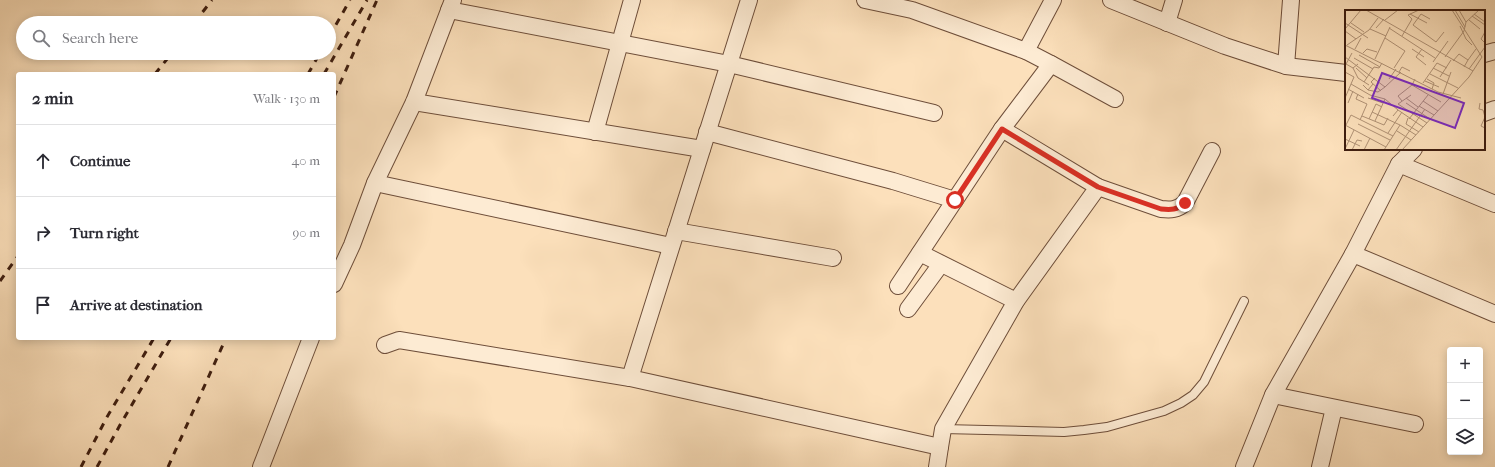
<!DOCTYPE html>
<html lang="en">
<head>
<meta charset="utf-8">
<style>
  :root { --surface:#fff; --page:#f2f2f3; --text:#2b2b33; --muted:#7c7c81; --line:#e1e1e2 }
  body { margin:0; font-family:"IM FELL French Canon",serif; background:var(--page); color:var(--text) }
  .controls { position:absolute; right:12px; bottom:12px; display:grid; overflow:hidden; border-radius:4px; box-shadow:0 2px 10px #0003 }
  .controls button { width:36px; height:36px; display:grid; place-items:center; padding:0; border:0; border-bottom:1px solid var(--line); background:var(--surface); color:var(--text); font:20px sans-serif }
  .stop { position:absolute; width:12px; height:12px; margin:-9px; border:3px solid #d93025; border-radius:50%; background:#fff }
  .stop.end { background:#d93025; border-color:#fff; box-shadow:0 1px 4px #0008 }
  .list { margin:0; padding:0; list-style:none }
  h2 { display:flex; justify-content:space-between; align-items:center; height:52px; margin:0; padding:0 16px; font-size:17px }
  h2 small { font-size:13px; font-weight:400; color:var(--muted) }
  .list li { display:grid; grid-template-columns:26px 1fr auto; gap:12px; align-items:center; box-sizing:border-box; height:72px; padding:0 16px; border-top:1px solid var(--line) }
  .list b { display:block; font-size:15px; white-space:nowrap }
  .list em { font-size:13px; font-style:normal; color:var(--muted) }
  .icon { flex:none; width:22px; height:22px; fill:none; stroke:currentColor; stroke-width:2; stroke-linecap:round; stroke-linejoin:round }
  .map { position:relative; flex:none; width:1495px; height:467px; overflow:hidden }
  .search { position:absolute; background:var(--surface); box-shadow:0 2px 10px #0003; left:16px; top:16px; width:320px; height:44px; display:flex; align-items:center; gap:10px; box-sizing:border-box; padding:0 14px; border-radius:22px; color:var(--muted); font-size:15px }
  .panel { position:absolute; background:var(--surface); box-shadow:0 2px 10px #0003; left:16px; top:72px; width:320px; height:268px; border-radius:4px }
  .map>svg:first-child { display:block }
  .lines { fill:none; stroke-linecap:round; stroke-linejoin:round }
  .lane-casing { stroke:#6e4e3a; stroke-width:10 }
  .street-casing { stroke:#6e4e3a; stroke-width:18 }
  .lane { stroke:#fdebd3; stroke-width:8 }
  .street { stroke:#fdebd3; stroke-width:16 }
  .rail { stroke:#3e1d0f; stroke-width:3; stroke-dasharray:7 7; stroke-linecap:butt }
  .route { stroke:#d93025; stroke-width:5 }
  .inset-road { fill:none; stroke:#b09276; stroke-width:1 }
  .view { fill:#7b2cbf; fill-opacity:0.15; stroke:#7b2cbf; stroke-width:2 }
  .inset-edge { fill:none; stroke:#3e1d0f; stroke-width:2 }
</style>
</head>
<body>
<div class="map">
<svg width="1495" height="467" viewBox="0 0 1495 467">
  <rect width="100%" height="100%" fill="#fce0bb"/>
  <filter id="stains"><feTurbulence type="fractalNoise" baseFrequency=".005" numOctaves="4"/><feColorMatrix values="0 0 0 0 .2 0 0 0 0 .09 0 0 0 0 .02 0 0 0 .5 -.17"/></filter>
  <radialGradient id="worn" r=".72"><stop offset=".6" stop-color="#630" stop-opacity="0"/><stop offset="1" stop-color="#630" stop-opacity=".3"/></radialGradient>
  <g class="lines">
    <g class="lane-casing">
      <polyline id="lane" points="943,429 1064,432 1084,430 1107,427 1164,411 1181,403 1193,395 1204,382 1244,301"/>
    </g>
    <g class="street-casing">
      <g id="street">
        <polyline points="865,0 912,10 1026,51 1051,64 1002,129 898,286"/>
        <polyline points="1111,0 1225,46 1286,66 1346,73"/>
        <polyline points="449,10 729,64 934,113"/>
        <polyline points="1167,23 1174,0"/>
        <polyline points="1026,51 1053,0"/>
        <polyline points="1484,54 1495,51"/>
        <polyline points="1051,64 1115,99"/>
        <polyline points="1286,66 1291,0"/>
        <polyline points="414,102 702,149"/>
        <polyline points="1484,113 1495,109"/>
        <polyline points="595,132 632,0"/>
        <polyline points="707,132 893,181 955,200"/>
        <polyline points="1399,164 1495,204"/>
        <polyline points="375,183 671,246"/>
        <path d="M1098 187 1161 209C1171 210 1177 210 1185 203L1212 151"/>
        <polyline points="676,231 833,258"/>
        <polyline points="920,253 1016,301"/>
        <polyline points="1353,254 1399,164 1414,149"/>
        <polyline points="334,284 352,245 375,183 414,102 453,0"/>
        <polyline points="908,309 941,264"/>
        <polyline points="385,345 399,340 630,378 940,447 937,467"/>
        <polyline points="630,378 749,0"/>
        <polyline points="1273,395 1415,424"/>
        <polyline points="940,447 943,429 1016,301 1098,187 1002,129"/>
        <polyline points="261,467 311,338"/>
        <polyline points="1244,467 1273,395 1353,254 1495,314"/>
        <polyline points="1320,467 1334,408"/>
      </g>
    </g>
    <use href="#lane" class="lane"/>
    <use href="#street" class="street"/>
    <g class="rail">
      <polyline points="194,23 212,0"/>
      <polyline points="329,37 350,0"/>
      <polyline points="155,74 172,53"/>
      <polyline points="308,74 320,53"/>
      <polyline points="324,74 367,0"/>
      <polyline points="334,97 377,0"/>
      <polyline points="0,281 18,256"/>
      <polyline points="81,467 107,417 154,338"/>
      <polyline points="97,467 120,425 171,338"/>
      <polyline points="168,467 226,338"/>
    </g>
  </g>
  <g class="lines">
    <path class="route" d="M955 200 1002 129 1098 187 1161 209C1171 210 1177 210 1185 203"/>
  </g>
  <g transform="translate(1345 10)">
    <rect width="140" height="140" fill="#fce0bb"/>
    <path class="inset-road" d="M21 0 128 61M110 0 120 17M114 0 121 12M65 4 82 13M129 4 140 12M127 6 140 15M85 9 76 4 68 15 91 32 99 22M40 10 53 0M124 10 135 19M0 13 23 28M6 13 19 22M115 16 121 29 127 35M31 18 39 9M44 18 90 48M0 19 16 0M25 19 41 26M0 21 11 29M140 22 136 29 140 33M57 26 67 9 63 5 74 0M40 28 60 41 49 58M0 35 93 82 116 88M2 35 24 20 33 8M10 39 16 28M67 39 79 47M77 39 71 47 81 55M18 43 22 39 32 42M14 45 35 57M0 47 40 77 56 62M100 47 119 21 121 12 134 0M9 48 28 59M30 49 45 17M123 50 131 39M108 51 114 44 123 50 119 57M88 52 103 31M1 54 8 58 13 54M0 56 7 43M8 58 13 68 24 75M11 58 22 68M88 58 104 66M124 59 140 37M0 62 9 67 0 88M54 62 57 57 65 61M85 64 113 78M95 67 106 50M30 68 26 72 36 81M44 69 51 59M70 69 67 75 96 92M82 69 89 73 87 79M80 71 94 77M19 72 29 57 34 58 37 53M78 73 92 53 102 58M6 74 25 85 40 89 53 100 48 106M18 75 23 80 28 74M3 79 19 88M23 80 33 82 40 77M13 84 11 89 22 94 15 110M98 84 106 62M66 85 53 94 82 113M23 88 38 93M61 88 73 97M57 91 53 86 67 75M78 91 93 101M3 93 8 81M61 93 85 109M135 93 134 99 138 100 140 107 136 116 140 118M74 96 89 105M53 100 78 117M27 102 55 115M17 106 39 115 43 108M63 108 61 114 74 122M24 109 31 94 37 97M64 109 83 85M30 111 40 89M13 114 45 130M0 115 41 137M1 115 6 105 48 126M52 121 66 130M43 123 57 102M0 129 15 136M0 139 9 120M7 140 12 130 17 131M19 140 25 128M39 140 55 115 71 125M51 140 80 99M57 140 124 67 137 47 107 0"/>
    <path class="view" d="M37 63 119 93 110 118 27 88Z"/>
    <rect width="140" height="140" class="inset-edge"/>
  </g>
  <rect width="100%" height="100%" filter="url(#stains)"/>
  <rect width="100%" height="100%" fill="url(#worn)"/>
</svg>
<div class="controls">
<button>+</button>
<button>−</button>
<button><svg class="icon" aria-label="layers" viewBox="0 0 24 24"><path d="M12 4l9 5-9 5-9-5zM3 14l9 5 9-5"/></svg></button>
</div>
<div class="stop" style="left:955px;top:200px"></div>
<div class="stop end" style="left:1185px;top:203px"></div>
<div class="search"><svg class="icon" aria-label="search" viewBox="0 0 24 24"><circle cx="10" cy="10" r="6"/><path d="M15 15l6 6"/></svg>Search here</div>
<section class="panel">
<h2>2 min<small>Walk · 130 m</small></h2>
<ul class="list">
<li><svg class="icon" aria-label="ahead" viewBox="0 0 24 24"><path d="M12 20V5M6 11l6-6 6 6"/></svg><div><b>Continue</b></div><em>40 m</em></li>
<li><svg class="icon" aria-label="right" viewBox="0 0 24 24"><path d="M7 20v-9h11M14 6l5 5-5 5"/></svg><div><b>Turn right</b></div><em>90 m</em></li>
<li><svg class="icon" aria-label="arrive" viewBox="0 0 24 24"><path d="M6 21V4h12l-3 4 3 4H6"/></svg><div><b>Arrive at destination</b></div></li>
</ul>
</section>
</div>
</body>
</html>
